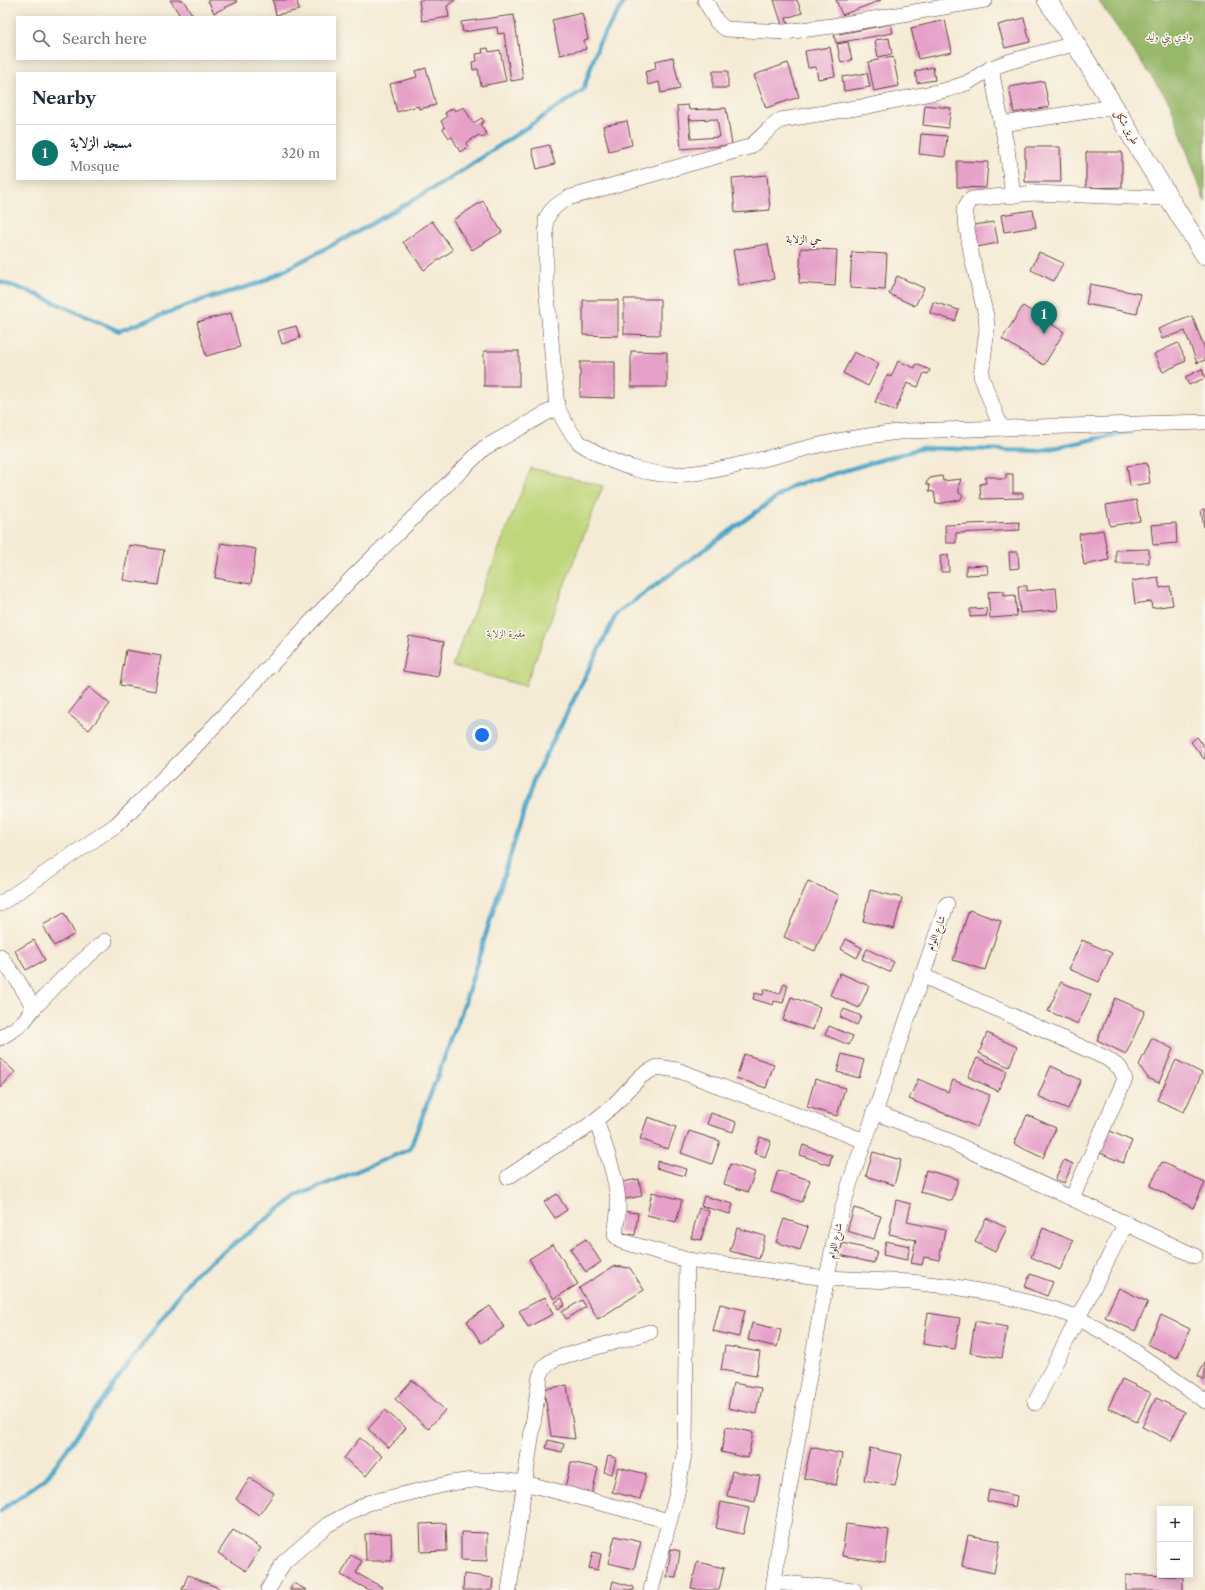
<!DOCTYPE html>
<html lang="en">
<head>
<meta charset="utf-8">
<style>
  :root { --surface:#fff; --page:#f6f6f7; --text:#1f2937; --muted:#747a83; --line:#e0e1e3; --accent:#0f766e }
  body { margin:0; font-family:"Libre Caslon Text",Amiri,serif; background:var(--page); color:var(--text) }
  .controls { position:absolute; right:12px; bottom:12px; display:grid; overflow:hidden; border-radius:0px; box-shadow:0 2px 10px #0003 }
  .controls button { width:36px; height:36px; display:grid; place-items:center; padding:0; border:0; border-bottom:1px solid var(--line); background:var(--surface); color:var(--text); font:20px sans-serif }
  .you { position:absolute; left:482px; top:735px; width:14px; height:14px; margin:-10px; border:3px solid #fff; border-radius:50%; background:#1a73e8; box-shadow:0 0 0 6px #1a73e833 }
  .badge { display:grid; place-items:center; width:26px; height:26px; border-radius:50%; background:var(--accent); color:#fff; font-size:13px; font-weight:700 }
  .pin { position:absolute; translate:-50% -33px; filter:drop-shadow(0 1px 2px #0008) }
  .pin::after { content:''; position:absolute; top:21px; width:14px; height:12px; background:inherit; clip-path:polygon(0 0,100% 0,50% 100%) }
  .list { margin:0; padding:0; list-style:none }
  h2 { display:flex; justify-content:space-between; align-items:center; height:52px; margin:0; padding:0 16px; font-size:17px }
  h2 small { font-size:13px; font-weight:400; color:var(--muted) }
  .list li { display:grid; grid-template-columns:26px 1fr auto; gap:12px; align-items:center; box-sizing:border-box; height:56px; padding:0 16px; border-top:1px solid var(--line) }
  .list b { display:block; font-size:15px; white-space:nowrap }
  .list p { margin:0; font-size:13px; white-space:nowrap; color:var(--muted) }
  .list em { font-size:13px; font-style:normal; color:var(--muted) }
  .icon { flex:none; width:22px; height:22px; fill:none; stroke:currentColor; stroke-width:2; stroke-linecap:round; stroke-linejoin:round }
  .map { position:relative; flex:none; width:1205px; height:1590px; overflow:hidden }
  .search { position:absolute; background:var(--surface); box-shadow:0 2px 10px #0003; left:16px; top:16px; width:320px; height:44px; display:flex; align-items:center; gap:10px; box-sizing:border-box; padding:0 14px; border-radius:0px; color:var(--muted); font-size:15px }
  .panel { position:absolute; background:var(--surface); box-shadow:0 2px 10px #0003; left:16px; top:72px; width:320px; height:108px; border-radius:0px }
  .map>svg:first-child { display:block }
  .green { fill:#bfd67a; stroke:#847a52 }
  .forest { fill:#97b76a; stroke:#706b4a }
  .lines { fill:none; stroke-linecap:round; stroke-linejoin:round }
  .stream { stroke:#4aa5c8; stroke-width:4.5 }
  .building { fill:#e6a1c9; fill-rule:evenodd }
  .minor-casing { stroke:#643e44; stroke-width:16 }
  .major-casing { stroke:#643e44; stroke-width:20 }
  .minor { stroke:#fff; stroke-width:15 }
  .major { stroke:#fff; stroke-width:19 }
  .labels { text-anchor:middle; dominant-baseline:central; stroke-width:3; stroke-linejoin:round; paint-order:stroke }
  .park-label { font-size:10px; fill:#674d3f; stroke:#fbf7ec }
  .street-label { font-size:10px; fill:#4a1f2b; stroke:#fbf7ec }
  .neighbourhood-label { font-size:11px; fill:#4a1f2b; stroke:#fbf7ec }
</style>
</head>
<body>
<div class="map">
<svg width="1205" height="1590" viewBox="0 0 1205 1590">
  <rect width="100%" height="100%" fill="#fbf7ec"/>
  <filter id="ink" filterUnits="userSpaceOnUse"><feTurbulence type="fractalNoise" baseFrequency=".025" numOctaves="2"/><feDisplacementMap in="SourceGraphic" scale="8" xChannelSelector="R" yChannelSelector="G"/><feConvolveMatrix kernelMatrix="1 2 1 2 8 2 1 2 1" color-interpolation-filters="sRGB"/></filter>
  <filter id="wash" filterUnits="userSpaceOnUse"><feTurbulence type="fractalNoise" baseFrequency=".012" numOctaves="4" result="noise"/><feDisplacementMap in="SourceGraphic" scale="16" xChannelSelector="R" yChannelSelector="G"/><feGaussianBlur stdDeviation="0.9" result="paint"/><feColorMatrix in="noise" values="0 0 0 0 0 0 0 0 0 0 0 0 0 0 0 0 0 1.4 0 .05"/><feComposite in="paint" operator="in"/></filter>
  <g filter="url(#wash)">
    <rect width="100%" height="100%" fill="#f5ebd5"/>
    <polygon class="green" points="531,468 603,486 525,686 452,666"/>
    <polygon class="forest" points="1098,0 1205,0 1205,202 1170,103"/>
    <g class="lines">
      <g class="stream">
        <polyline points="0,282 33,293 119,331 202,300 260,283 359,231 451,178 583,90 599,43 624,2 627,0"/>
        <polyline points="0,1511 46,1478 193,1275 297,1196 410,1149 463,1008 534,779 617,613 792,486 922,448 1040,451 1131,431"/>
      </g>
    </g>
    <g id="blocks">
      <g class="building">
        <polygon points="170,0 183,0 194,17 181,17"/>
        <polygon points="208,0 236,0 237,2 214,13"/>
        <polygon points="273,0 297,0 299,10 276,15"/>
        <polygon points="419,0 455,0 447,6 449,17 422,21"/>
        <polygon points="774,0 797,0 802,13 786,18 789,27 783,28"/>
        <polygon points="836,0 881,0 842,15"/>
        <polygon points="582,13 588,39 584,40 586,49 560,55 552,20"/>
        <polygon points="514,15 523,79 511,81 504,33 498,34 497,27 463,32 461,22"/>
        <polygon points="1024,18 1030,42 1005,48 998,25"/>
        <polygon points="945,20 952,52 918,59 911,28"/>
        <polygon points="891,24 893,33 836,43 834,35"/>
        <polygon points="889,38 892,54 878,57 875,40"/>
        <polygon points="848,42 852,60 841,63 837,44"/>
        <polygon points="830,47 835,76 818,79 816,67 808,68 805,51"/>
        <polygon points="488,48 489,52 500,50 506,81 481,86 478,69 473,70 472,62 477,61 476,54 483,53 482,49"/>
        <polygon points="673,57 680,89 661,93 659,82 648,85 645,72 656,69 655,61"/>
        <polygon points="893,57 899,86 874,91 868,62"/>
        <polygon points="788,63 799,97 766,108 754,75"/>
        <polygon points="933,67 935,80 917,83 915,71"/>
        <polygon points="426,68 436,105 419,109 418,106 397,112 390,84 417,77 415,71"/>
        <rect x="713" y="71" width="15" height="17"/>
        <polygon points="867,73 870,87 844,91 842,77"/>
        <polygon points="1044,81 1049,107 1014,113 1009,87"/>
        <path d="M688 105 689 110 726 108 732 145 681 149 677 106ZM689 115 690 120 717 119 720 137 691 139Z"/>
        <polygon points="925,105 951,108 948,128 923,125"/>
        <polygon points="464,107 473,123 482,118 484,122 480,124 487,135 481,138 479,135 466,143 468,147 460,152 452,137 449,138 443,129 445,128 441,121 447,117 445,113 453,108 455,111"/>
        <polygon points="627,121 632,145 609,151 603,126"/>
        <polygon points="921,134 947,136 945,157 919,154"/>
        <polygon points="549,145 555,164 537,169 532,149"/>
        <polygon points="1025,147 1060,147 1061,182 1025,182"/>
        <polygon points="1086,152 1122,152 1122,187 1086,188"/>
        <polygon points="957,161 988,162 986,188 957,187"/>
        <polygon points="767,175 770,210 735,213 732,178"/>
        <polygon points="483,201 502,232 472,250 453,220"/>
        <polygon points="1033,210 1036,227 1004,232 1001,215"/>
        <polygon points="432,221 453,250 424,270 403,242"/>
        <polygon points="994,222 998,243 977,247 974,225"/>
        <polygon points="768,244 774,279 739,285 733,250"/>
        <polygon points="801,248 837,250 835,286 799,283"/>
        <polygon points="852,252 887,254 885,290 850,288"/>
        <polygon points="1039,252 1063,263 1054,281 1031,270"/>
        <polygon points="897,276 924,288 915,306 889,294"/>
        <polygon points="1090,284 1141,294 1137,314 1086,304"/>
        <polygon points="624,299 660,299 660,335 624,334"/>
        <polygon points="583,300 618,300 618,336 583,335"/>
        <polygon points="933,302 959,310 955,321 930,313"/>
        <polygon points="1023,306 1064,332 1044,365 1002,339"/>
        <polygon points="231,313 240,347 206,356 197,322"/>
        <polygon points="1192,316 1205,349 1205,360 1197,363 1185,331 1162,339 1158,329"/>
        <polygon points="296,326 300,338 282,344 278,331"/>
        <polygon points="1178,343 1186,361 1163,372 1154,354"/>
        <rect x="484" y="351" width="35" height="35"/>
        <polygon points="631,351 667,352 667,387 631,387"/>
        <polygon points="854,352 879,364 868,386 843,373"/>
        <polygon points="898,361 915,368 916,364 930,370 928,374 924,373 918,387 907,383 895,411 875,402 887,375 891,377"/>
        <polygon points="580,362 615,362 615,398 580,397"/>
        <polygon points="1202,369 1205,378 1189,385 1185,377"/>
        <polygon points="1147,463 1150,483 1130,486 1127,466"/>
        <polygon points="1006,474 1013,474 1013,493 1023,493 1023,498 981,499 980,484 986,483 985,477 996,477 997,479 1006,479"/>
        <polygon points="942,476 943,481 961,479 959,485 959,493 963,495 960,500 936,504 934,492 929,491 930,486 926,483 930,478"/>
        <polygon points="1136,500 1140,521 1110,526 1106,505"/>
        <polygon points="1205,509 1205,527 1204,527 1201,510"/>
        <polygon points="1019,522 1020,530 956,533 956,543 946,543 945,525"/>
        <polygon points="1176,523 1177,543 1153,545 1151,525"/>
        <polygon points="1103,530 1109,560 1084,565 1079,534"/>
        <polygon points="221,543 256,549 251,584 215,578"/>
        <polygon points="129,545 164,550 158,585 123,580"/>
        <polygon points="1149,549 1149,563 1116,563 1116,550"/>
        <polygon points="1009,552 1018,552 1019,568 1010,569"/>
        <polygon points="948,555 949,572 941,572 940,556"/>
        <polygon points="987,565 988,574 966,575 966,566"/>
        <polygon points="1158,577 1160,588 1170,586 1173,605 1152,608 1151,601 1135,604 1132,581"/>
        <polygon points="1018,586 1027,586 1027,591 1056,588 1058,610 1020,613"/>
        <polygon points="1004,591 1004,596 1015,595 1017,616 990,618 988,592"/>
        <polygon points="986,608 987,616 970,617 970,609"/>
        <polygon points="409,636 444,642 438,677 403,671"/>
        <polygon points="126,650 161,656 155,691 120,685"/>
        <polygon points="89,687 110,704 89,730 68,714"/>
        <polygon points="1197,737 1205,748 1205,758 1204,759 1191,742"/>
        <polygon points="808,881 839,895 815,951 784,937"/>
        <polygon points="870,890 902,898 894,929 863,921"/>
        <polygon points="969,910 1001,921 985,970 953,960"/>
        <polygon points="64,913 75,934 54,946 43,925"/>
        <polygon points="846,939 862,948 857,958 841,949"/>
        <polygon points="34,940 45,960 26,970 15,951"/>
        <polygon points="1082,940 1112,953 1099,982 1069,969"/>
        <polygon points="867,949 894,962 889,972 862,959"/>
        <polygon points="840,973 869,986 859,1008 830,995"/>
        <polygon points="1061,982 1091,995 1078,1024 1048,1011"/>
        <polygon points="784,983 788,985 783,1003 774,1001 773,1005 753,999 755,993 763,995 764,989 780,994"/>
        <polygon points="791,997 820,1007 813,1030 783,1020"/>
        <polygon points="1115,998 1145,1011 1126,1054 1097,1040"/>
        <polygon points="844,1009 861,1016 857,1025 840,1017"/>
        <polygon points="829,1026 853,1036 849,1045 825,1035"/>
        <polygon points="987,1033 1017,1047 1009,1067 979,1053"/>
        <polygon points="1152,1038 1173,1049 1159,1083 1148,1078 1139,1065"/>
        <polygon points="744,1054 774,1064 766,1088 736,1078"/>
        <polygon points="842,1054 864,1060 859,1078 837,1072"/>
        <polygon points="0,1058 15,1072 0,1088"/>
        <polygon points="977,1058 1007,1071 998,1091 968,1077"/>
        <polygon points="1176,1060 1202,1073 1184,1112 1157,1100"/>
        <polygon points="1051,1066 1081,1080 1068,1109 1038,1096"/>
        <polygon points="815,1079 845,1088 837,1116 807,1107"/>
        <polygon points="918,1079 948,1092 953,1080 990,1095 977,1127 909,1099"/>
        <polygon points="711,1113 736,1122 733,1132 707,1124"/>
        <polygon points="1027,1115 1056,1128 1043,1158 1014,1144"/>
        <polygon points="648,1117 676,1127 668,1149 640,1139"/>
        <polygon points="1108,1130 1132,1141 1123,1163 1098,1152"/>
        <polygon points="689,1131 720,1141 712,1164 681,1153"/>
        <polygon points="760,1137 771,1141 765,1157 754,1153"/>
        <polygon points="803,1145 832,1155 829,1165 800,1155"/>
        <polygon points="873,1152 901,1160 894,1185 866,1176"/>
        <polygon points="1064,1160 1073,1164 1064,1183 1055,1179"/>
        <polygon points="658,1161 687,1169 685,1176 656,1168"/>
        <polygon points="1162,1162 1205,1183 1193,1208 1150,1186"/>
        <polygon points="730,1164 755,1172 748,1192 724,1184"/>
        <polygon points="778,1170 810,1180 802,1202 771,1192"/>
        <polygon points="926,1170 958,1179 952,1201 920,1192"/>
        <polygon points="639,1179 642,1196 620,1200 617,1183"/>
        <polygon points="652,1192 682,1200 676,1222 647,1215"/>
        <polygon points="557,1194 567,1210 555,1218 544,1202"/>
        <polygon points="704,1196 733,1204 730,1214 701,1206"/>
        <polygon points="896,1200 911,1204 907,1222 945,1230 939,1260 924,1257 922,1265 911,1263 916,1240 889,1234"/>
        <polygon points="699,1208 709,1211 701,1240 691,1238"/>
        <polygon points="854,1208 881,1216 874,1239 847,1231"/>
        <polygon points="621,1211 638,1213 635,1235 618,1232"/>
        <polygon points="986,1218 1007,1228 995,1252 975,1242"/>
        <polygon points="784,1219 808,1227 800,1250 776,1242"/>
        <polygon points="737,1228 765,1236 759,1259 730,1251"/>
        <polygon points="1043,1228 1073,1241 1060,1270 1031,1257"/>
        <polygon points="586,1239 601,1262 586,1272 570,1249"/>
        <polygon points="886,1241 910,1246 907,1260 883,1255"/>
        <polygon points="843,1243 877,1251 874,1263 839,1255"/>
        <polygon points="553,1244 578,1284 554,1299 529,1259"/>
        <polygon points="614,1266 630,1268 644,1290 598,1319 579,1288"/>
        <polygon points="1030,1274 1053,1282 1047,1296 1025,1287"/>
        <polygon points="1119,1288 1148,1302 1135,1331 1105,1317"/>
        <polygon points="545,1297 553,1314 528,1327 519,1311"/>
        <polygon points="562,1298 565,1305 558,1309 555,1302"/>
        <polygon points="582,1300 586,1307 566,1319 562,1312"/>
        <polygon points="720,1304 745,1310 739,1337 713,1331"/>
        <polygon points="490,1306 504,1327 481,1343 467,1321"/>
        <polygon points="928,1313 960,1318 955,1349 923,1344"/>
        <polygon points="1161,1315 1190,1329 1177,1358 1147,1344"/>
        <polygon points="975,1321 1007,1327 1002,1358 970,1353"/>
        <polygon points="752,1323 781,1330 777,1347 748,1340"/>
        <polygon points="725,1346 760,1352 756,1376 721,1370"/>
        <polygon points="1205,1362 1205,1380 1198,1376"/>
        <polygon points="1122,1379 1151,1393 1137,1422 1108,1408"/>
        <polygon points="412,1380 445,1410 428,1429 395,1399"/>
        <polygon points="733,1383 761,1388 756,1414 728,1408"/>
        <polygon points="567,1385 575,1439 551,1436 544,1389"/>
        <polygon points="1156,1398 1185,1412 1171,1441 1142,1427"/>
        <polygon points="385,1410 406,1428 389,1448 368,1429"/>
        <polygon points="726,1427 753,1432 748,1458 721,1452"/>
        <polygon points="360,1438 382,1456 366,1476 344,1458"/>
        <polygon points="548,1440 564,1444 562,1452 546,1448"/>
        <polygon points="811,1447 842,1454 836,1485 804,1478"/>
        <polygon points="870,1448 902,1455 895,1486 864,1480"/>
        <polygon points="608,1456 616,1458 612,1474 604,1472"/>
        <polygon points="571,1462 598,1468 592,1493 565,1487"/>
        <polygon points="618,1467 646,1474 640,1499 612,1492"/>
        <polygon points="732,1471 760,1476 755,1502 727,1496"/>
        <polygon points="250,1478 274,1493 259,1515 236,1499"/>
        <polygon points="989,1490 1017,1496 1015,1507 987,1501"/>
        <polygon points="721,1502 749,1508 743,1534 716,1528"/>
        <polygon points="446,1523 447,1551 421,1552 420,1524"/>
        <polygon points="846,1524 889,1530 885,1562 842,1556"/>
        <polygon points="233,1530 261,1548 246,1571 218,1553"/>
        <polygon points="461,1532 487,1533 487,1561 461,1560"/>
        <polygon points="391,1533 392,1561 366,1561 365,1534"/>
        <polygon points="968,1535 1000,1541 994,1573 962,1566"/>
        <polygon points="615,1536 641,1542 634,1569 608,1563"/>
        <polygon points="671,1549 680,1551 676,1578 667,1577"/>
        <polygon points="593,1552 601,1554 598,1570 589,1568"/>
        <polygon points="351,1555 362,1561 356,1573 382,1587 380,1590 369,1590 341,1575"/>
        <polygon points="697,1562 724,1568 719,1590 703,1590 691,1588"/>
        <polygon points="464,1574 493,1578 492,1590 463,1590"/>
        <polygon points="1126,1574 1183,1577 1183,1590 1126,1590"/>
        <polygon points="188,1575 223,1590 182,1590"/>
        <polygon points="613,1581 634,1587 634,1590 611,1590"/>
        <polygon points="293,1583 307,1590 290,1590"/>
      </g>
    </g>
  </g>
  <g filter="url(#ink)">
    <use href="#blocks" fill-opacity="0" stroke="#643e44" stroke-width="1"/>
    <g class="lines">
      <g class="minor-casing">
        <g id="minor">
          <polyline points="705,0 717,22 726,29 785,32 832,26 985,0"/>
          <path d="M1077 46 1070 45 1011 61 991 68 967 83 946 90 868 106 781 120C768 128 761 139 749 147L568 198C558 204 550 209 546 220V285L557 407C563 420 570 433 580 443 584 446 589 448 593 451 620 467 655 477 686 474 735 469 781 453 829 443 855 437 881 434 907 431L1205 422"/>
          <polyline points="991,68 998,106 1007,149 1013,196"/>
          <polyline points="1002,124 1115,107"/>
          <polyline points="1001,428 981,376 987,329 986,316 972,258 964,210 969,201 972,199 1034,193 1154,198 1167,197"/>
          <polyline points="0,904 116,825 189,753 352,578 484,448 557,407"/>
          <polyline points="0,956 18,981 34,1008"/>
          <polyline points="921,975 1106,1058 1120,1068 1125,1079 1072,1198"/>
          <polyline points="0,1038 16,1028 24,1021 34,1008 63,978 105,941"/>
          <polyline points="874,1112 947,1140 1195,1256"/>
          <path d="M596 1120C605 1148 620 1183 618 1213 617 1220 616 1228 615 1235L621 1241 687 1260 827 1278 911 1282 955 1287 997 1294 1053 1309 1078 1318 1123 1343 1205 1401"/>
          <polyline points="508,1177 550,1149 583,1130 613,1106 641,1076 648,1072 657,1067 677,1070 865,1141"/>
          <polyline points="1035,1403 1126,1223"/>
          <polyline points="774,1582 854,1590"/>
          <polyline points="268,1590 284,1562 327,1525 368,1503 451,1483 473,1480 499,1480 525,1483 669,1521"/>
          <path d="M509 1590 540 1376C544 1366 548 1362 557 1358L650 1332"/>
          <polyline points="651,1590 677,1493 685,1449 687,1260"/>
          <path d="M773 1590 778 1553C790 1483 802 1413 815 1344 827 1275 838 1206 865 1141L947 904"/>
        </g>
      </g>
      <g class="major-casing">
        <path id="major" d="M1047 0C1103 83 1150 171 1205 255"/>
      </g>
      <use href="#minor" class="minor"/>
      <use href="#major" class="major"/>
    </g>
  </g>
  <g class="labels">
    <g class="park-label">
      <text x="1169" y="36">وادي بني وليد</text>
      <text x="506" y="633">مقبرة الزلابة</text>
    </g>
    <g class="street-label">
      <text transform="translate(1127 127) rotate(60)">طريق شكل</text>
      <text transform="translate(936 933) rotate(-70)">شارع اللوام</text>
      <text transform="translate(835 1241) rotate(-78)">شارع اللوام</text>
    </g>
    <g class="neighbourhood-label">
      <text x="804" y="239">حي الزلابة</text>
    </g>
  </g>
</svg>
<div class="controls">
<button>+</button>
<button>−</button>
</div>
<div class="you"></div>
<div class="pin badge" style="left:1044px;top:334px">1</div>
<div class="search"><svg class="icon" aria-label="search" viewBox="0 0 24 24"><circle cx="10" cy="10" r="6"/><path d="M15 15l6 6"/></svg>Search here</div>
<section class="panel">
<h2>Nearby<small></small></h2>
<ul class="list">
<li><span class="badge">1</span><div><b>مسجد الزلابة</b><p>Mosque</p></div><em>320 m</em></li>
</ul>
</section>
</div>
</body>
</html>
